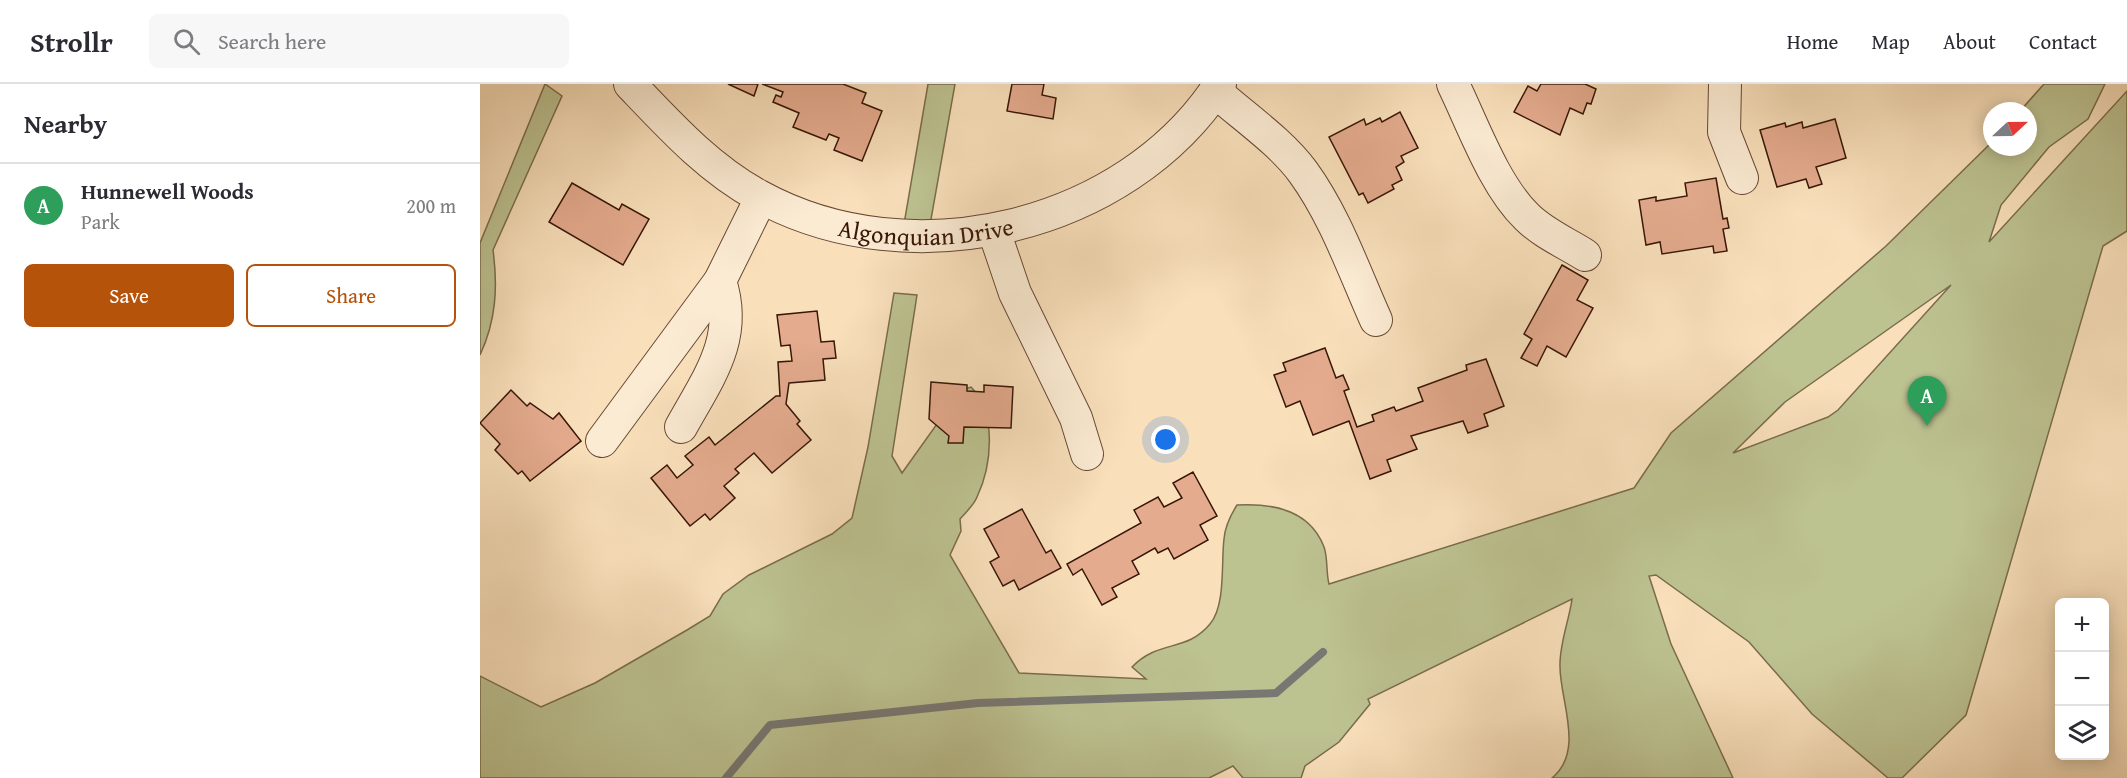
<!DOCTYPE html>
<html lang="en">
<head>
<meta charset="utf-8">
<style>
  :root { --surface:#fff; --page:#f7f7f7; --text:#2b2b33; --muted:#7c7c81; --line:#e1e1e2; --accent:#b45309 }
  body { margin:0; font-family:"Gentium Book Plus",serif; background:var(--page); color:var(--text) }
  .controls { position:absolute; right:18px; bottom:18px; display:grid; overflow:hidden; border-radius:9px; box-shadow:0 3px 15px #0003 }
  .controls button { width:54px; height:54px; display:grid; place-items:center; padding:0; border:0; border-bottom:2px solid var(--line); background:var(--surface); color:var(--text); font:30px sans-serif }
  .compass { position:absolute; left:1503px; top:18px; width:54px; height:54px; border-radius:50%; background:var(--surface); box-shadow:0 3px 15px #0003; rotate:68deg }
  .you { position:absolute; left:686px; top:356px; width:21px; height:21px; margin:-15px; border:4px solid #fff; border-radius:50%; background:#1a73e8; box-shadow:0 0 0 9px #1a73e833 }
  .badge { display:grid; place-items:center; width:39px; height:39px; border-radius:50%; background:var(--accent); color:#fff; font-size:20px; font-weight:700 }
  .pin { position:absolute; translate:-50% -50px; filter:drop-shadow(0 2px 3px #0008) }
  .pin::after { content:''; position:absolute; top:32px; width:21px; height:18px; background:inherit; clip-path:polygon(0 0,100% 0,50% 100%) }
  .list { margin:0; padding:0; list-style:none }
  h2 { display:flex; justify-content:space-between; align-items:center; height:78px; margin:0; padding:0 24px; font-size:26px }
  h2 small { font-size:20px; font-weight:400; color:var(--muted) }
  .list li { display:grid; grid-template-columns:39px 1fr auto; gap:18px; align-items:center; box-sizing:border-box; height:84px; padding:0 24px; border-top:2px solid var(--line) }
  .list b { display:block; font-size:22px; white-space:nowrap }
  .list p { margin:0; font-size:20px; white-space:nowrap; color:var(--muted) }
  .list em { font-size:20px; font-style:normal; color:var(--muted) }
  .actions { display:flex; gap:12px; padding:18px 24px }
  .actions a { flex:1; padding:14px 0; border:2px solid var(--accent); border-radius:9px; text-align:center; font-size:21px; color:var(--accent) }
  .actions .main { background:var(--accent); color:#fff }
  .icon { flex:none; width:33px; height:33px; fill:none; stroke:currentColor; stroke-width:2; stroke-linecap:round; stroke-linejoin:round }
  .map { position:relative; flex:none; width:1647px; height:694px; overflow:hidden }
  header { display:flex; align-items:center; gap:36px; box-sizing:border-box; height:84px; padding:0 30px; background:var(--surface); border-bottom:2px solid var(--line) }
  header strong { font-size:28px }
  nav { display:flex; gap:33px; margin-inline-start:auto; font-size:21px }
  .search { width:420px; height:54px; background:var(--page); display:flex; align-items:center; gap:15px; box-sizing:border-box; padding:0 21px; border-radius:9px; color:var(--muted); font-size:22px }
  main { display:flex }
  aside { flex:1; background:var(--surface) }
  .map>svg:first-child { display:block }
  .green { fill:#bdc291; stroke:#7a6c4c; stroke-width:1.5; fill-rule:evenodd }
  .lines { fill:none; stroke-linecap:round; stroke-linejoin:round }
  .stream { stroke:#787873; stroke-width:8 }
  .building { fill:#e4ab8e; stroke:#381607; stroke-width:1.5 }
  .minor-casing { stroke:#684834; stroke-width:34 }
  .minor { stroke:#fbebd3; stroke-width:32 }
  .labels { text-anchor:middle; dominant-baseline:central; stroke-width:5; stroke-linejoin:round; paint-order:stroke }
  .street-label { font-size:24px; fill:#381607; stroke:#fbebd3 }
</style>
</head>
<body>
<header>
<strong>Strollr</strong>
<div class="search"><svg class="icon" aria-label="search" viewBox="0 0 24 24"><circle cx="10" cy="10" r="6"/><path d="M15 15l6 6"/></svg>Search here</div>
<nav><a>Home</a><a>Map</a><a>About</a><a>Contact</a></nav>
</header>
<main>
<aside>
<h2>Nearby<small></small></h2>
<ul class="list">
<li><span class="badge" style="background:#2e9e5b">A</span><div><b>Hunnewell Woods</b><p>Park</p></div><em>200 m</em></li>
</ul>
<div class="actions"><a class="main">Save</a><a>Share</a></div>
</aside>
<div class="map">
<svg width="1647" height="694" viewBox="0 0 1647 694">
  <rect width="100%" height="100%" fill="#f9e0bb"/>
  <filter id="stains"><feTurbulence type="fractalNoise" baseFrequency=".00333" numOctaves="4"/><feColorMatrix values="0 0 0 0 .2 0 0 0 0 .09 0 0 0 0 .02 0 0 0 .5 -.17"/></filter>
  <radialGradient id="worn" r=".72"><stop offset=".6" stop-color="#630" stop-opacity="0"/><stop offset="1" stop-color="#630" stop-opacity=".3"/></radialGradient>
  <g class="green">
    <path d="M65 0 82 12 13 166C18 203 16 237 0 271V159Z"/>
    <polygon points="448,0 475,0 450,141 424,140"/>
    <path d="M1564 0H1625L1608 35 1569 63 1521 121 1509 158 1647 7V147L1623 162 1486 631 1422 694H1408L1332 630 1269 558 1176 491 1169 492 1191 560 1253 694H1072C1105 667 1080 617 1080 583 1079 561 1089 537 1092 515L888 615 890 620 859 658 825 682 821 694H763L753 682 729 694H0V592L61 623 115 599 207 546 230 532 243 510 269 491 352 450 372 434 388 363 414 209 437 211 412 372 422 389 462 333 470 310 491 303C517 329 512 381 497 413 494 421 486 428 480 435L481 447 470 471 539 589 666 595 652 583C679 555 706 569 730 540 746 521 741 478 744 455 745 442 750 432 757 421 792 419 830 426 844 463 848 474 846 489 849 500L1154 404 1191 349 1406 162 1512 58V63H1548V27H1540ZM1471 201 1358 326 1348 333 1253 369 1305 318Z"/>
  </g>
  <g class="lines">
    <polyline class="stream" points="246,694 290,641 498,619 796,609 843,568"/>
  </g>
  <g class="building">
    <polygon points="248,0 278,0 274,12"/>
    <polygon points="282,0 363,0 386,9 382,19 402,27 382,77 354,66 359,54 349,50 346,56 313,43 319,29 293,18 296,11 301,13 303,8"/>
    <polygon points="532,0 564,0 562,11 576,14 573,35 527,27"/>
    <polygon points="1061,0 1105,0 1116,5 1111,20 1107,19 1103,30 1090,24 1080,51 1034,28 1048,2 1057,7"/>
    <polygon points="920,28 938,64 921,72 924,78 916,83 922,96 912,101 914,105 888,119 883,109 879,111 849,53 884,35 886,41 900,34 902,38"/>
    <polygon points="1355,35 1366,74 1336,83 1342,100 1329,104 1326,95 1297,103 1280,46 1305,39 1306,43 1322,38 1323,44"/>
    <polygon points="1236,94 1243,135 1247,134 1249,144 1243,145 1247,167 1234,169 1233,162 1182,170 1180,158 1166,161 1159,116 1176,113 1176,117 1207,112 1205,99"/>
    <polygon points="92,99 139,126 142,120 169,135 143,181 69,138"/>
    <polygon points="1082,181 1108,196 1097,216 1113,224 1086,273 1067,262 1057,282 1041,274 1052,255 1044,250"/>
    <polygon points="337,227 341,258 354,257 356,274 343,275 345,296 309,299 306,320 320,337 317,340 331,356 292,389 274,369 255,385 259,389 244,402 255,414 230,436 225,430 210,442 171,394 187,381 197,394 213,381 205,372 229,353 235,361 296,312 300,312 298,278 312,277 310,261 301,262 297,231"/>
    <polygon points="845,264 856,294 863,291 869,305 864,307 877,343 894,337 892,331 914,323 916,327 943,317 938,304 987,286 986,281 1006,275 1024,322 1004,330 1008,342 988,349 983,337 931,352 937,365 907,376 911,387 890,395 869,337 833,351 820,317 806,323 794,291 806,287 803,279"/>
    <polygon points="451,298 487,301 487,307 504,308 504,301 533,303 531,344 484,343 483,359 468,359 469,352 449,335"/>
    <polygon points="31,306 47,322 50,319 73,335 79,329 101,357 50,397 42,387 38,390 15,366 20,360 0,339"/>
    <polygon points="713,388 737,432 720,441 728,456 694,475 688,464 678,469 675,464 652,477 659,490 632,504 637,513 622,521 602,485 593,491 587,480 661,439 654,426 678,413 684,423 702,414 693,399"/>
    <polygon points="542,425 566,469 571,466 581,484 539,506 534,496 523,502 510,478 519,473 504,445"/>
  </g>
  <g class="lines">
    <g class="minor-casing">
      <g id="minor">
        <path id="s1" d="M150 0C190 42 228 84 279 112 430 195 646 145 740 0"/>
        <path d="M973 0C993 41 1014 101 1047 133 1063 149 1086 159 1105 171"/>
        <polyline points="1245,0 1244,48 1262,94"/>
        <path d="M735 7C764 33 800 57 823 88 855 132 874 187 896 236"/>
        <polyline points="514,147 535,209 596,334 607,370"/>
        <path d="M201 343C228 294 259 255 240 197"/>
        <polyline points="122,357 240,197 281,114"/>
      </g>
    </g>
    <use href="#minor" class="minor"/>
  </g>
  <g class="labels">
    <g class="street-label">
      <text stroke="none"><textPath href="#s1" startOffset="345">Algonquian Drive</textPath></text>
    </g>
  </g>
  <rect width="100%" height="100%" filter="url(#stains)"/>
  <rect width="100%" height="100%" fill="url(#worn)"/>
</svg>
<div class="controls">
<button>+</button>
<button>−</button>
<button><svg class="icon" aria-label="layers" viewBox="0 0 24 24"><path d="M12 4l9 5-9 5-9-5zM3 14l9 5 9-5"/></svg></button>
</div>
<svg class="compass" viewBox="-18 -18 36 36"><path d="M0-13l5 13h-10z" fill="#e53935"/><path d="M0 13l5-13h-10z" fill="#7c7c81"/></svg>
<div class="you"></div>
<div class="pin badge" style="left:1447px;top:342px;background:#2e9e5b">A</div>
</div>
</main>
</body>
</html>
